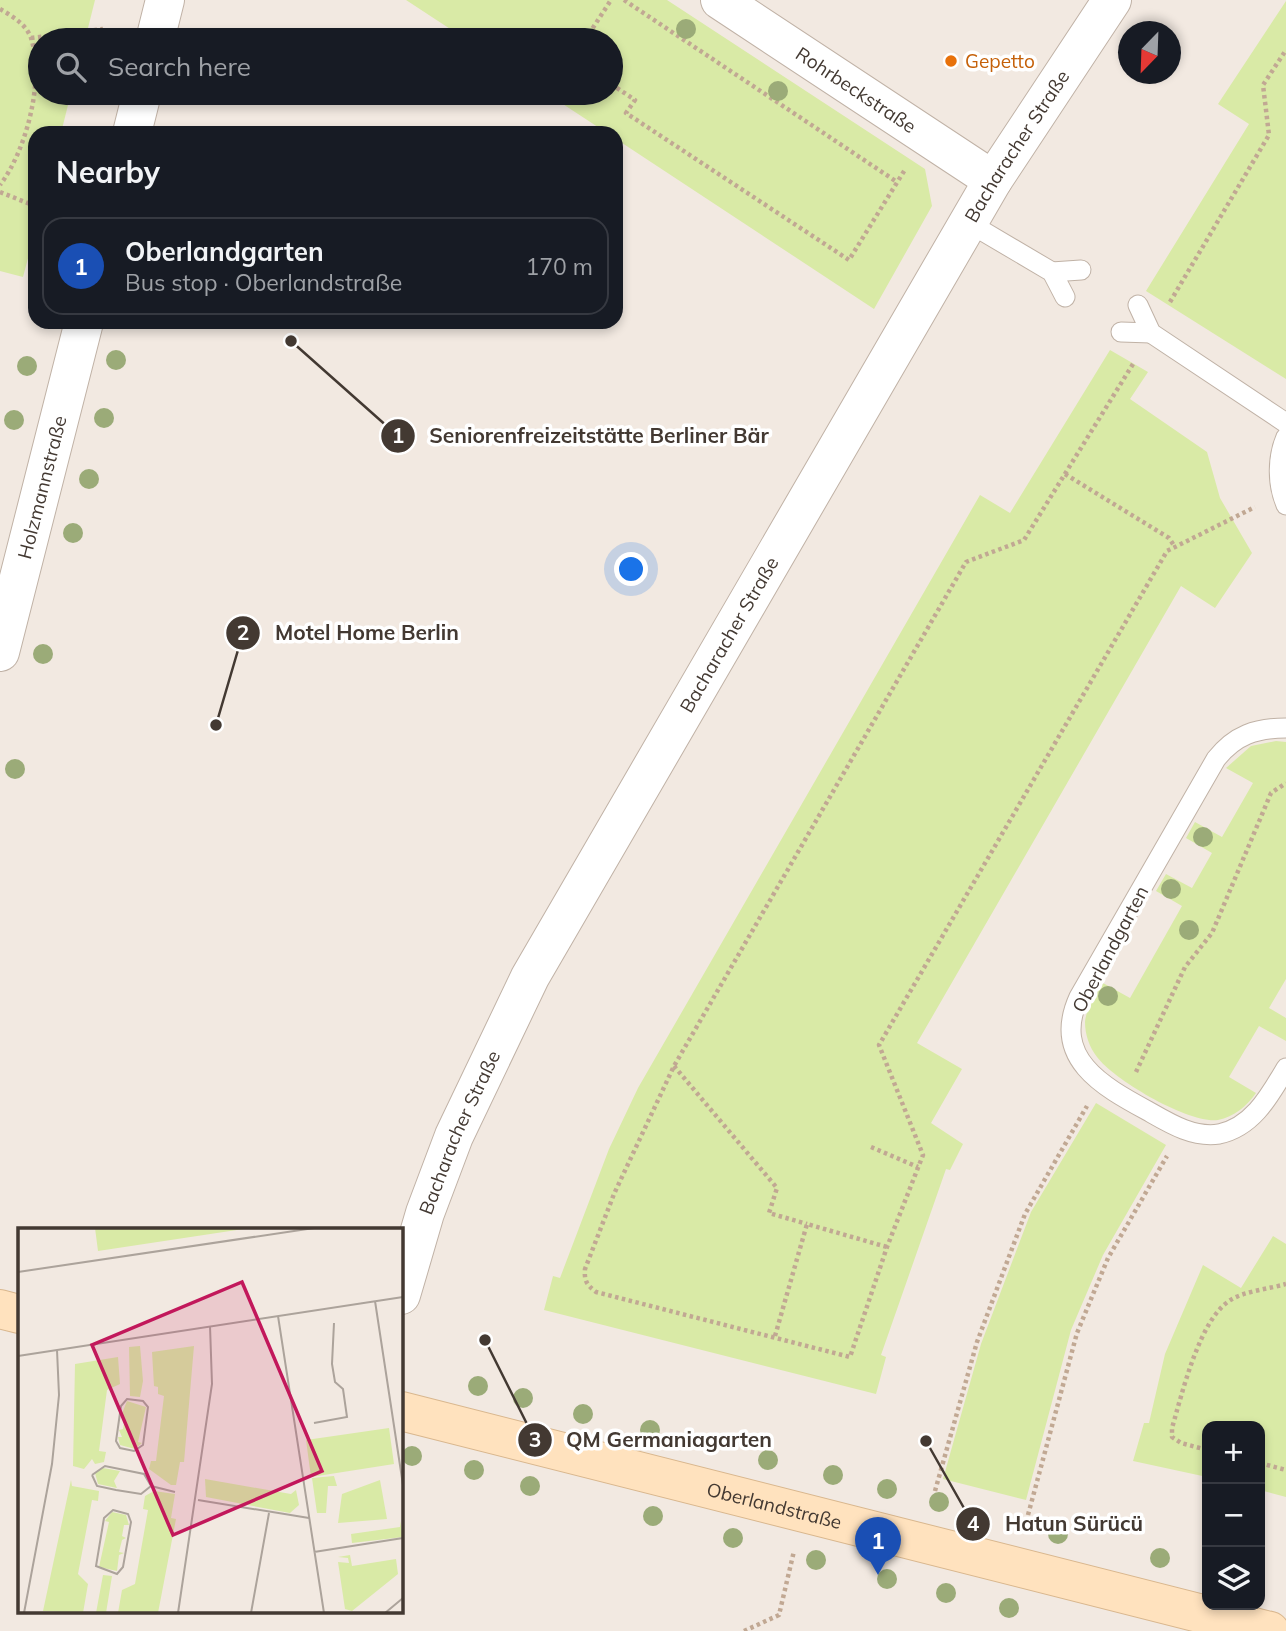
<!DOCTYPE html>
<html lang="en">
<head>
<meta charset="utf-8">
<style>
  :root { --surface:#171b24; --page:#20242c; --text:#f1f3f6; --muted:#9ea1a6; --line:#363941; --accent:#8c9099 }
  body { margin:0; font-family:Mulish,sans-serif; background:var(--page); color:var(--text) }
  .controls { position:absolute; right:21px; bottom:21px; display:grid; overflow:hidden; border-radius:14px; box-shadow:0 4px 10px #0003 }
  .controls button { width:63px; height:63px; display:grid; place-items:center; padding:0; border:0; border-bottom:2px solid var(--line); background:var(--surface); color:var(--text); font:35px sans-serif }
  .compass { position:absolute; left:1118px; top:21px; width:63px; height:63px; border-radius:50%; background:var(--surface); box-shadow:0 4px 10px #0003; rotate:203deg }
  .you { position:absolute; left:632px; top:570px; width:24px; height:24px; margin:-18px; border:5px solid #fff; border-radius:50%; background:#1a73e8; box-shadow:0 0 0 10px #1a73e833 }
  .badge { display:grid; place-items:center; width:46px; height:46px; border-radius:50%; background:var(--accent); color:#fff; font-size:23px; font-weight:700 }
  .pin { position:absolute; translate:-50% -58px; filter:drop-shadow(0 2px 4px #0008) }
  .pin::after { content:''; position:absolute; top:37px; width:24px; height:21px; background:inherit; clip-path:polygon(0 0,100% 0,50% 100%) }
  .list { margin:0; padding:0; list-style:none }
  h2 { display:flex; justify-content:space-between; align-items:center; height:91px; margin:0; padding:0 28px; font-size:30px }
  h2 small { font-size:23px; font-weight:400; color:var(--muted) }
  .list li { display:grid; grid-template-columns:46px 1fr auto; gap:21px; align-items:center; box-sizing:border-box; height:98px; margin:0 14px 14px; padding:0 14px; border:2px solid var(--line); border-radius:21px }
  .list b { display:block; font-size:26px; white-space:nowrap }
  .list p { margin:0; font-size:23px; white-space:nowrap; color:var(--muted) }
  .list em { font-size:23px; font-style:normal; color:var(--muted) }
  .icon { flex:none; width:38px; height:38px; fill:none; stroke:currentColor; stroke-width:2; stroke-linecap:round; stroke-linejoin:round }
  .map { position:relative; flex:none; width:1286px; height:1631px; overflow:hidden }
  .search { position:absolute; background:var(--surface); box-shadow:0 4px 10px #0003; left:28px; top:28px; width:595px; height:77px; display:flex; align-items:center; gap:18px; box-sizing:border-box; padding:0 24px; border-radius:38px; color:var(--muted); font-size:26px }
  .panel { position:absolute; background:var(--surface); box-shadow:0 4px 10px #0003; left:28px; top:126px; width:595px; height:203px; border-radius:21px }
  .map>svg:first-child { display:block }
  .green { fill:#d9eaa6 }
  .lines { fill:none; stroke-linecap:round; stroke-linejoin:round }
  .lane-casing { stroke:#c0b2a6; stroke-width:21 }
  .street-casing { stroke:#c0b2a6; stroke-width:40 }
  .secondary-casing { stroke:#d9b78e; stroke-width:40 }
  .path { stroke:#c1a893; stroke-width:4.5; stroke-dasharray:3.5 3.5; stroke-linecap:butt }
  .lane { stroke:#fff; stroke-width:19 }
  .street { stroke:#fff; stroke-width:38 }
  .secondary { stroke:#ffe2be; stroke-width:38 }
  .tree { fill:#9bab78 }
  .food-dot { fill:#e8710a; stroke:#fff; stroke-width:2.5 }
  .labels { text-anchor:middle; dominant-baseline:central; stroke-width:7; stroke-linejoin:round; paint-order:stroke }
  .food-label { font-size:19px; fill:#c56008; stroke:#fff; text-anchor:start }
  .street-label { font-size:19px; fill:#433932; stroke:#fff }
  .inset-road { fill:none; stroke:#aca39b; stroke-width:2 }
  .view { fill:#c2185b; fill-opacity:0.15; stroke:#c2185b; stroke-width:3.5 }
  .inset-edge { fill:none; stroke:#433932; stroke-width:3.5 }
  .leader { fill:none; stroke:#433932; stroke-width:2.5 }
  .callout-dot { fill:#433932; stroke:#fff; stroke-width:2.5 }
  .mark-label { font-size:21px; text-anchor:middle; font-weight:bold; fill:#fff }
  .callout-label { font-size:21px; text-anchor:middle; font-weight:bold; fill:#433932; stroke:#fff; stroke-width:7; stroke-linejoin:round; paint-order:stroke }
</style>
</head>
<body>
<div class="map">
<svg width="1286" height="1631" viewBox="0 0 1286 1631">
  <rect width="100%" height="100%" fill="#f2e9e1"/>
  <g class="green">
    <polygon points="0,0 95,0 85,40 40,40 40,93 71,93 61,133 35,133 35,232 23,277 0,271"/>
    <polygon points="406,0 667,0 925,169 932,206 874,309 616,139 616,133 607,133 546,93 611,93 611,40 467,40"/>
    <polygon points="1286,1 1286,379 1146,291 1249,124 1218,104"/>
    <polygon points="1110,350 1148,372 1130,399 1207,452 1220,498 1252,553 1215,608 1181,586 917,1043 962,1069 931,1123 963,1144 950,1170 946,1169 881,1355 886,1357 876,1394 544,1310 553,1276 560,1278 609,1149 638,1088 980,495 1010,513"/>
    <path d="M1276 741 1286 742V979L1269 1008 1286 1018V1041L1259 1026 1229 1077 1256 1093C1247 1106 1234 1117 1218 1120 1189 1124 1114 1080 1097 1057 1089 1047 1085 1034 1085 1022 1086 1008 1097 994 1103 983L1130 998 1182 906 1156 891 1166 874 1192 888 1212 853 1186 838 1195 822 1222 837 1253 783 1226 768 1251 746Z"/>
    <polygon points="1096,1103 1166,1145 1103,1255 1071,1330 1026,1500 943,1479 981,1344 1031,1212"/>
    <polygon points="1273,1236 1286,1244 1286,1497 1260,1490 1260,1426 1207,1426 1207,1477 1133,1461 1144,1423 1149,1423 1165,1354 1203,1265 1241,1288"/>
  </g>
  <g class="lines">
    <g class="lane-casing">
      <g id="lane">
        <polyline points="969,223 1052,272 1065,297"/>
        <polyline points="1052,272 1081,270"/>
        <polyline points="1138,305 1151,333 1286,423"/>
        <polyline points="1121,332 1151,333"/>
        <path d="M1286 437C1277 458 1277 484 1286 505"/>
        <path d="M1286 728C1256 728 1235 735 1216 759L1079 997C1051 1058 1102 1086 1148 1111 1169 1123 1193 1138 1219 1134 1253 1127 1270 1095 1286 1068"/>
      </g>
    </g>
    <g class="street-casing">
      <g id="street">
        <path id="s1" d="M720 0 993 180"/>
        <polyline points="155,40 165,0"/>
        <polyline points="132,133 142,93"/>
        <path id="s2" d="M0 652 84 322"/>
        <path id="s3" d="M401 1295 425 1213 454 1136 530 977 993 180 1112 0"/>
      </g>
    </g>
    <g class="secondary-casing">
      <g id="secondary">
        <polyline points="0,1309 19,1314"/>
        <path id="s4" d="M401 1411 1270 1631"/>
      </g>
    </g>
    <g class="path">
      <polyline points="624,0 897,182"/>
      <path d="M0 9C12 16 26 24 31 38 45 80 26 151 0 185"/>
      <polyline points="31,38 103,29"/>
      <polyline points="585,40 611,0"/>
      <polyline points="611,63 619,69 611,81"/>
      <polyline points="611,84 635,100 626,113 849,260 906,168"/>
      <polyline points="0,192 35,206"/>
      <polyline points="1170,302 1269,135 1263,85 1286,50"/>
      <path d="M1133 364 1024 540 966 562 674 1066 614 1194 585 1269C584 1281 587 1285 596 1292L850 1357 887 1247 923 1155 879 1045 1167 551 1255 507"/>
      <polyline points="1065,474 1169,538 1175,547"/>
      <polyline points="674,1066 777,1188 769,1213 807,1224"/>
      <polyline points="1136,1072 1185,967 1212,933 1271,793 1286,783"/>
      <polyline points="871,1147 918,1167"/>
      <polyline points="775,1336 807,1224 887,1247"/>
      <path d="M1207 1450 1181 1443 1172 1437V1428C1182 1394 1199 1321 1229 1301 1243 1291 1269 1289 1286 1284"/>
      <polyline points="1260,1463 1286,1470"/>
      <polyline points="935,1491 977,1342 1025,1214 1087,1106"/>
      <polyline points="1028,1515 1077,1333 1108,1258 1167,1156"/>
      <polyline points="744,1631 779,1615 794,1551"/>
    </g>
    <use href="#lane" class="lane"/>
    <use href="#street" class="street"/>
    <use href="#secondary" class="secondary"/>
  </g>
  <g class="tree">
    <circle cx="686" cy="29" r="10"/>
    <circle cx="778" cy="91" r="10"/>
    <circle cx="116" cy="360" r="10"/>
    <circle cx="27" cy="366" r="10"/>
    <circle cx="104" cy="418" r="10"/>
    <circle cx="14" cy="420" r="10"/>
    <circle cx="89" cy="479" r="10"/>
    <circle cx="73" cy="533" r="10"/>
    <circle cx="43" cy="654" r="10"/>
    <circle cx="15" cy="769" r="10"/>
    <circle cx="1203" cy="837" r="10"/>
    <circle cx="1171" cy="889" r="10"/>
    <circle cx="1189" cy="930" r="10"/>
    <circle cx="1108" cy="996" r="10"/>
    <circle cx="478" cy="1386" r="10"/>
    <circle cx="523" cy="1398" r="10"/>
    <circle cx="583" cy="1414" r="10"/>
    <circle cx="650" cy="1430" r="10"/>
    <circle cx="412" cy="1456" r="10"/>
    <circle cx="768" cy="1460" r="10"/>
    <circle cx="474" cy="1470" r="10"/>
    <circle cx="833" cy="1475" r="10"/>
    <circle cx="530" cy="1486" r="10"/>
    <circle cx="887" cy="1489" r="10"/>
    <circle cx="939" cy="1502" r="10"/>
    <circle cx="653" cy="1516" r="10"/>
    <circle cx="1058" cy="1534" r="10"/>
    <circle cx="733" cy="1538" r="10"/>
    <circle cx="1160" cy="1558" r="10"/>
    <circle cx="816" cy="1560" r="10"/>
    <circle cx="887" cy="1579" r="10"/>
    <circle cx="946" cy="1593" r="10"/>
    <circle cx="1009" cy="1608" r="10"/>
  </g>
  <circle class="food-dot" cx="951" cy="61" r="7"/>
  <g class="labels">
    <g class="food-label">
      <text x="965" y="61">Gepetto</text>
    </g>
    <g class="street-label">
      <text stroke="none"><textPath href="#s1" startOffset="163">Rohrbeckstraße</textPath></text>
      <text stroke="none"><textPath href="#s3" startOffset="1307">Bacharacher Straße</textPath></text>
      <text stroke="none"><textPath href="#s2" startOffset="170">Holzmannstraße</textPath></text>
      <text stroke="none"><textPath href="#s3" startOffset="740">Bacharacher Straße</textPath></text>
      <text transform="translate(1110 949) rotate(-62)">Oberlandgarten</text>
      <text stroke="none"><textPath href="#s3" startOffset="173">Bacharacher Straße</textPath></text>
      <text stroke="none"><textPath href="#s4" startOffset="385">Oberlandstraße</textPath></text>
    </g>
  </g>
  <g transform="translate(18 1228)">
    <rect width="385" height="385" fill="#f2e9e1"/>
    <path d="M77 0H232L80 23ZM122 118 125 153 122 169 112 168 111 119ZM176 118 166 234H162L158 257H153L131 241 133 233H138L146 168 140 166V159L136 158 134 124ZM100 129 102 156 89 162 81 223 88 224 86 234 77 236 74 231 66 241 55 238 57 136ZM109 173 128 179 120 214 124 215 117 221 102 217 100 209H104L101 202 105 201 107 189 103 188ZM371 200 376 236 293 249 288 212ZM85 240 102 243 96 253 99 260 80 256 77 245ZM316 248 319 258H310L308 285H299L294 250ZM187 251 273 266 278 262 281 277 272 285 188 269ZM53 252 54 258 81 263 80 273 74 272 60 346 70 356 65 385 25 383ZM362 252 369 291 320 295 324 266ZM136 263 157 266 153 290 158 291 140 385H100L104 362 117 356 130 282 125 281 127 268ZM94 284 108 287 111 297H106L104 308 108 310 104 312 101 324 106 325 101 327 99 343 81 339 91 294 87 293ZM382 293 385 309 334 315 333 306 382 299ZM332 327 334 338 378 331 380 346 334 383 327 381 320 334 331 335 330 330 320 329ZM85 347 94 348 88 385H78Z" fill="#d9eaa6"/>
    <path class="inset-road" d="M0 44 296 0M357 73 385 257M260 88 306 385M0 128 385 69M109 171 125 173 130 179 125 217 116 223 102 220 98 213 103 178ZM296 195 329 189 325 161 317 154 314 136 316 95M74 247 87 238 126 246 133 258M74 247 79 258 98 262 123 266 133 258M133 258 157 264M180 272 291 290M95 282 110 286 113 294 105 339 99 346 78 338 86 290ZM296 324 385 310M6 385 34 236 41 167 39 122M160 385 194 156 192 98M233 385 251 285M367 385 385 370"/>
    <path class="view" d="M224 54 304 243 155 307 74 117Z"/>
    <rect width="385" height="385" class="inset-edge"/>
  </g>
  <path class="leader" d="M291 341L398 436M216 725L243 633M485 1340L535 1440M926 1441L973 1524"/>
  <g class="callout-dot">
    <circle cx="291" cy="341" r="7"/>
    <circle cx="216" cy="725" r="7"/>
    <circle cx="485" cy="1340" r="7"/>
    <circle cx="926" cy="1441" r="7"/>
    <circle cx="398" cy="436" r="18"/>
    <circle cx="243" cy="633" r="18"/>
    <circle cx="535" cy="1440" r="18"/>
    <circle cx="973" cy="1524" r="18"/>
  </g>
  <g class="mark-label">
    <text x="398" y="443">1</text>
    <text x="243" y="640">2</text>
    <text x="535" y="1447">3</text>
    <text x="973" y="1531">4</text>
  </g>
  <g class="callout-label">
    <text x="599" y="443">Seniorenfreizeitstätte Berliner Bär</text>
    <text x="367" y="640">Motel Home Berlin</text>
    <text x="669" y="1447">QM Germaniagarten</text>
    <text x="1074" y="1531">Hatun Sürücü</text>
  </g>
</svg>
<div class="controls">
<button>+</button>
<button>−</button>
<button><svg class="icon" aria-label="layers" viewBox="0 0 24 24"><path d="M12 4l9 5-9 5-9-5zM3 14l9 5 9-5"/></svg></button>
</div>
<svg class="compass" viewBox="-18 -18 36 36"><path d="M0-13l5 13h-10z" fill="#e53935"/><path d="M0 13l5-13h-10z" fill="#9ea1a6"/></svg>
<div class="you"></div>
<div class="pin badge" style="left:878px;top:1575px;background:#1a4fb4">1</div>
<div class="search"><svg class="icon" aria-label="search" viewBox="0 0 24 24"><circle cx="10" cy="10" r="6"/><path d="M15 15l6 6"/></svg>Search here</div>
<section class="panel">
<h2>Nearby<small></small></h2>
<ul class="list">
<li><span class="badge" style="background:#1a4fb4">1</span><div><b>Oberlandgarten</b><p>Bus stop · Oberlandstraße</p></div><em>170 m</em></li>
</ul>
</section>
</div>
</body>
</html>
